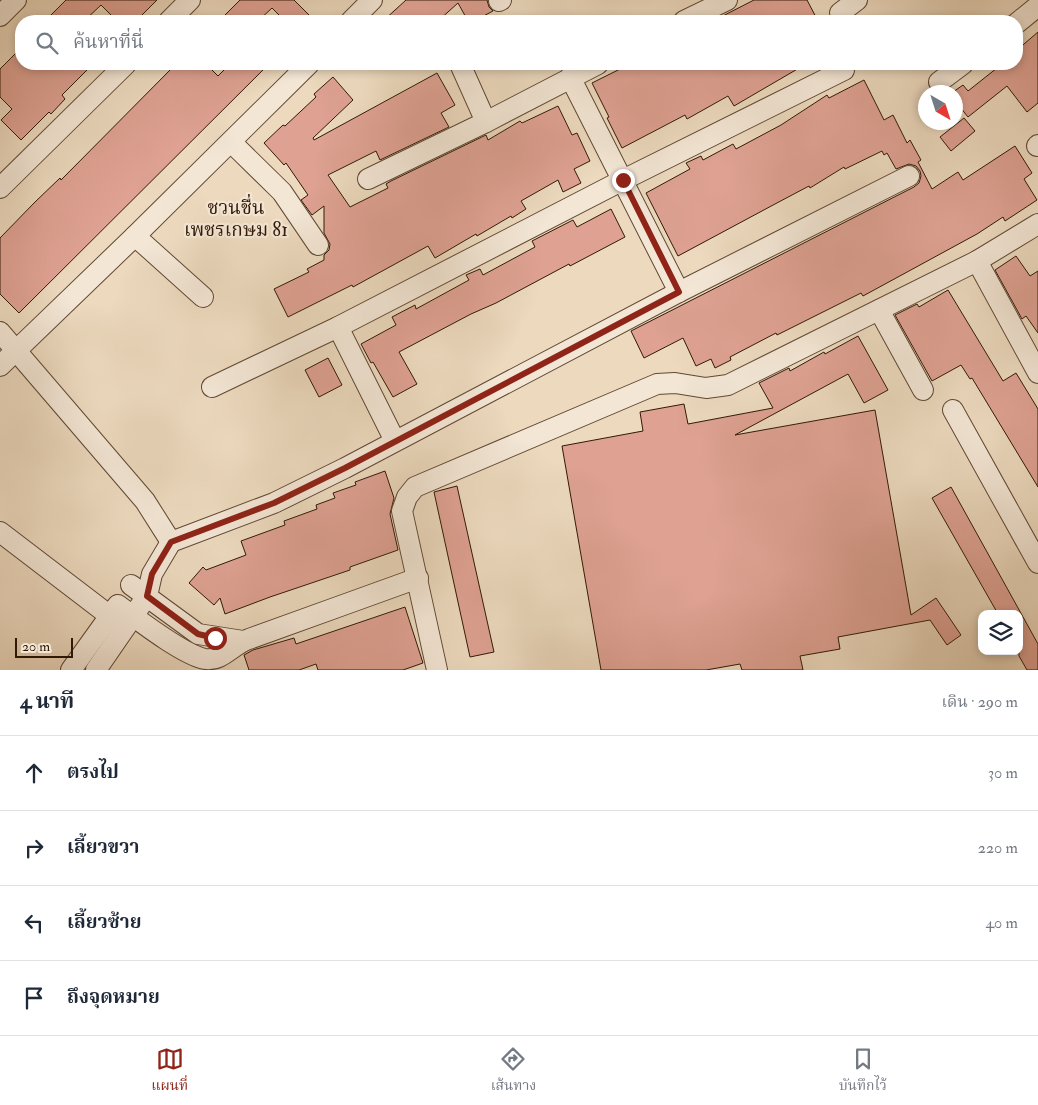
<!DOCTYPE html>
<html lang="th">
<head>
<meta charset="utf-8">
<style>
  :root { --surface:#fff; --page:#f2f2f3; --text:#1f2937; --muted:#747a83; --line:#e0e1e3; --accent:#8f2418 }
  body { margin:0; font-family:"IM FELL Double Pica","Noto Serif Thai",serif; background:var(--page); color:var(--text) }
  .controls { position:absolute; right:15px; bottom:15px; display:grid; overflow:hidden; border-radius:10px; box-shadow:0 2px 8px #0003 }
  .controls button { width:45px; height:45px; display:grid; place-items:center; padding:0; border:0; border-bottom:1px solid var(--line); background:var(--surface); color:var(--text); font:25px sans-serif }
  .compass { position:absolute; left:918px; top:85px; width:45px; height:45px; border-radius:50%; background:var(--surface); box-shadow:0 2px 8px #0003; rotate:141deg }
  .scale { position:absolute; left:15px; bottom:12px; width:58px; box-sizing:border-box; padding-left:5px; border:2px solid #311906; border-top:0; font-size:14px; line-height:18px; white-space:nowrap; color:#311906; -webkit-text-stroke:4px #f3e6d5; paint-order:stroke }
  .stop { position:absolute; width:15px; height:15px; margin:-11px; border:4px solid #8f2418; border-radius:50%; background:#fff }
  .stop.end { background:#8f2418; border-color:#fff; box-shadow:0 1px 5px #0008 }
  .list { margin:0; padding:0; list-style:none }
  h2 { display:flex; justify-content:space-between; align-items:center; height:65px; margin:0; padding:0 20px; font-size:21px }
  h2 small { font-size:16px; font-weight:400; color:var(--muted) }
  .list li { display:grid; grid-template-columns:32px 1fr auto; gap:15px; align-items:center; box-sizing:border-box; height:75px; padding:0 20px; border-top:1px solid var(--line) }
  .list b { display:block; font-size:19px; white-space:nowrap }
  .list em { font-size:16px; font-style:normal; color:var(--muted) }
  .icon { flex:none; width:28px; height:28px; fill:none; stroke:currentColor; stroke-width:2; stroke-linecap:round; stroke-linejoin:round }
  .map { position:relative; flex:none; width:1038px; height:670px; overflow:hidden }
  .search { position:absolute; background:var(--surface); box-shadow:0 2px 8px #0003; left:15px; right:15px; top:15px; height:55px; display:flex; align-items:center; gap:12px; box-sizing:border-box; padding:0 18px; border-radius:20px; color:var(--muted); font-size:19px }
  .sheet { height:365px; background:var(--surface) }
  nav { display:flex; justify-content:space-around; align-items:center; box-sizing:border-box; height:70px; border-top:1px solid var(--line); background:var(--surface); font-size:14px; color:var(--muted) }
  nav a { display:grid; justify-items:center; gap:2px }
  nav .on { color:var(--accent) }
  .map>svg:first-child { display:block }
  .building { fill:#dea192; stroke:#311906 }
  .lines { fill:none; stroke-linecap:round; stroke-linejoin:round }
  .minor-casing { stroke:#604934; stroke-width:22 }
  .minor { stroke:#f3e6d5; stroke-width:20 }
  .route { stroke:#8f2418; stroke-width:6 }
  .labels { text-anchor:middle; dominant-baseline:central; stroke-width:4.5; stroke-linejoin:round; paint-order:stroke }
  .neighbourhood-label { font-size:19px; fill:#311906; stroke:#f3e6d5 }
</style>
</head>
<body>
<div class="map">
<svg width="1038" height="670" viewBox="0 0 1038 670">
  <rect width="100%" height="100%" fill="#ecd9be"/>
  <filter id="stains"><feTurbulence type="fractalNoise" baseFrequency=".004" numOctaves="4"/><feColorMatrix values="0 0 0 0 .2 0 0 0 0 .09 0 0 0 0 .02 0 0 0 .5 -.17"/></filter>
  <radialGradient id="worn" r=".72"><stop offset=".6" stop-color="#630" stop-opacity="0"/><stop offset="1" stop-color="#630" stop-opacity=".3"/></radialGradient>
  <g class="building">
    <polygon points="66,0 157,0 136,21 117,21 101,5 84,21 45,21"/>
    <polygon points="240,0 294,0 315,21 285,21 272,8 258,21 219,21"/>
    <polygon points="406,0 487,0 489,7 493,11 474,21 468,21 458,3 438,21 383,21"/>
    <polygon points="754,0 807,0 818,21 713,21"/>
    <polygon points="1038,32 1038,103 1027,112 1007,86 968,117 956,102 956,92 953,92 963,85 968,91 1002,64 1017,64 1017,50"/>
    <polygon points="21,48 21,64 93,64 62,95 65,99 51,114 49,112 21,140 1,120 12,109 0,97 0,69"/>
    <polygon points="176,64 206,64 218,76 230,64 269,64 19,313 0,294 0,238 35,202 60,178 61,180"/>
    <polygon points="630,64 806,64 734,106 728,96 687,119 685,115 622,148 607,118 609,117 592,83"/>
    <polygon points="437,73 455,105 441,113 449,127 380,160 376,151 328,175 350,207 388,188 386,184 391,181 486,135 488,140 520,121 522,123 558,106 572,135 577,133 590,161 574,169 581,183 563,192 558,180 521,201 526,209 512,218 511,216 477,236 476,234 435,258 428,246 353,287 352,285 288,317 274,289 309,272 307,269 324,260 324,255 329,250 330,244 324,233 324,206 312,215 301,200 308,195 286,163 284,165 264,143 283,125 285,126 316,97 314,94 333,77 353,100 313,138 314,140"/>
    <polygon points="864,80 884,120 893,115 907,143 910,140 921,160 918,162 932,189 958,172 963,180 1015,146 1032,173 1024,179 1037,200 1005,221 1003,217 977,234 863,296 861,293 777,335 776,333 730,357 731,360 715,368 711,359 696,366 683,338 644,358 631,331 914,187 919,183 921,176 920,171 916,166 909,164 896,169 887,153 884,155 882,151 845,169 844,167 810,188 809,186 775,204 678,256 646,193 690,169 686,163 701,156 703,160 733,144 736,149 781,125 827,95 829,98"/>
    <polygon points="964,118 975,131 951,151 940,137"/>
    <polygon points="611,209 625,237 570,266 569,264 496,303 471,314 399,352 417,384 393,397 373,362 371,363 361,344 396,325 392,317 415,305 416,309 469,280 466,275 480,269 483,275 535,247 532,241 573,220 577,227"/>
    <polygon points="1016,256 1030,276 1038,271 1038,333 1026,316 1022,319 995,270"/>
    <polygon points="948,290 1003,381 1016,373 1038,409 1038,487 972,378 970,379 961,365 932,381 895,315 917,304 919,307"/>
    <polygon points="858,336 888,390 864,403 848,374 735,435 875,410 911,615 936,598 961,635 947,645 930,620 838,637 840,649 800,656 803,670 742,670 740,664 706,670 601,670 562,446 643,431 640,412 684,404 688,424 773,408 759,383 789,368 790,371 824,352 825,354"/>
    <polygon points="328,358 342,385 319,397 305,370"/>
    <polygon points="385,471 394,498 390,514 398,550 350,567 350,570 270,597 225,614 220,598 214,605 189,583 203,567 206,570 246,555 241,541 285,525 284,521 317,509 316,505 335,498 333,493 356,485 355,482"/>
    <polygon points="457,486 494,652 470,657 434,492"/>
    <polygon points="951,487 1038,644 1038,670 1027,670 1019,656 1019,614 998,614 932,498"/>
    <polygon points="405,607 423,663 403,670 318,670 316,664 299,670 249,670 244,655 253,650 294,638 296,644"/>
  </g>
  <g class="lines">
    <g class="minor-casing">
      <g id="minor">
        <polyline points="499,1 501,0"/>
        <polyline points="840,13 857,0"/>
        <polyline points="0,16 16,0"/>
        <polyline points="169,21 190,0"/>
        <polyline points="351,21 372,0"/>
        <polyline points="684,21 727,0"/>
        <polyline points="1017,23 1038,6"/>
        <polyline points="460,64 486,122"/>
        <polyline points="570,77 679,292"/>
        <polyline points="939,82 963,64"/>
        <polyline points="231,142 282,192 318,245"/>
        <polyline points="1037,146 1038,145"/>
        <polyline points="368,179 486,122 598,64"/>
        <polyline points="0,188 126,64"/>
        <polyline points="135,236 203,297"/>
        <polyline points="977,261 1038,373"/>
        <polyline points="879,310 923,390"/>
        <polyline points="338,327 395,441"/>
        <polyline points="0,332 145,501 171,542"/>
        <polyline points="0,366 135,236 309,64"/>
        <polyline points="212,387 338,327 623,180 844,70"/>
        <polyline points="953,410 1038,563"/>
        <polyline points="0,532 110,616"/>
        <polyline points="131,585 198,634 243,641"/>
        <path d="M118 605C137 619 183 655 205 659 222 662 233 644 249 639 305 619 362 598 418 578"/>
        <polyline points="71,670 117,606"/>
        <polyline points="96,670 147,596 152,574 171,542 274,503 345,468 679,292 909,176"/>
        <polyline points="437,670 402,511 407,497 415,487 657,384 675,383 706,388 728,385 977,261 1038,224"/>
      </g>
    </g>
    <use href="#minor" class="minor"/>
  </g>
  <g class="lines">
    <polyline class="route" points="215,638 198,634 147,596 152,574 171,542 274,503 345,468 679,292 623,180"/>
  </g>
  <g class="labels">
    <g class="neighbourhood-label">
      <text x="236" y="208">ชวนชื่น<tspan x="236" dy="22">เพชรเกษม 81</tspan></text>
    </g>
  </g>
  <rect width="100%" height="100%" filter="url(#stains)"/>
  <rect width="100%" height="100%" fill="url(#worn)"/>
</svg>
<div class="controls">
<button><svg class="icon" aria-label="layers" viewBox="0 0 24 24"><path d="M12 4l9 5-9 5-9-5zM3 14l9 5 9-5"/></svg></button>
</div>
<svg class="compass" viewBox="-18 -18 36 36"><path d="M0-13l5 13h-10z" fill="#e53935"/><path d="M0 13l5-13h-10z" fill="#747a83"/></svg>
<div class="scale">20 m</div>
<div class="stop" style="left:215px;top:638px"></div>
<div class="stop end" style="left:623px;top:180px"></div>
<div class="search"><svg class="icon" aria-label="search" viewBox="0 0 24 24"><circle cx="10" cy="10" r="6"/><path d="M15 15l6 6"/></svg>ค้นหาที่นี่</div>
</div>
<section class="sheet">
<h2>4 นาที<small>เดิน · 290 m</small></h2>
<ul class="list">
<li><svg class="icon" aria-label="ahead" viewBox="0 0 24 24"><path d="M12 20V5M6 11l6-6 6 6"/></svg><div><b>ตรงไป</b></div><em>30 m</em></li>
<li><svg class="icon" aria-label="right" viewBox="0 0 24 24"><path d="M7 20v-9h11M14 6l5 5-5 5"/></svg><div><b>เลี้ยวขวา</b></div><em>220 m</em></li>
<li><svg class="icon" aria-label="left" viewBox="0 0 24 24"><path d="M17 20v-9H6M10 6l-5 5 5 5"/></svg><div><b>เลี้ยวซ้าย</b></div><em>40 m</em></li>
<li><svg class="icon" aria-label="arrive" viewBox="0 0 24 24"><path d="M6 21V4h12l-3 4 3 4H6"/></svg><div><b>ถึงจุดหมาย</b></div></li>
</ul>
</section>
<nav>
<a class="on"><svg class="icon" aria-label="map" viewBox="0 0 24 24"><path d="M3 6l6-2 6 2 6-2v14l-6 2-6-2-6 2zM9 4v14M15 6v14"/></svg>แผนที่</a>
<a><svg class="icon" aria-label="directions" viewBox="0 0 24 24"><path d="M12 3l9 9-9 9-9-9zM9 14v-3h6M13 9l2 2-2 2"/></svg>เส้นทาง</a>
<a><svg class="icon" aria-label="saved" viewBox="0 0 24 24"><path d="M7 4h10v16l-5-4-5 4z"/></svg>บันทึกไว้</a>
</nav>
</body>
</html>
